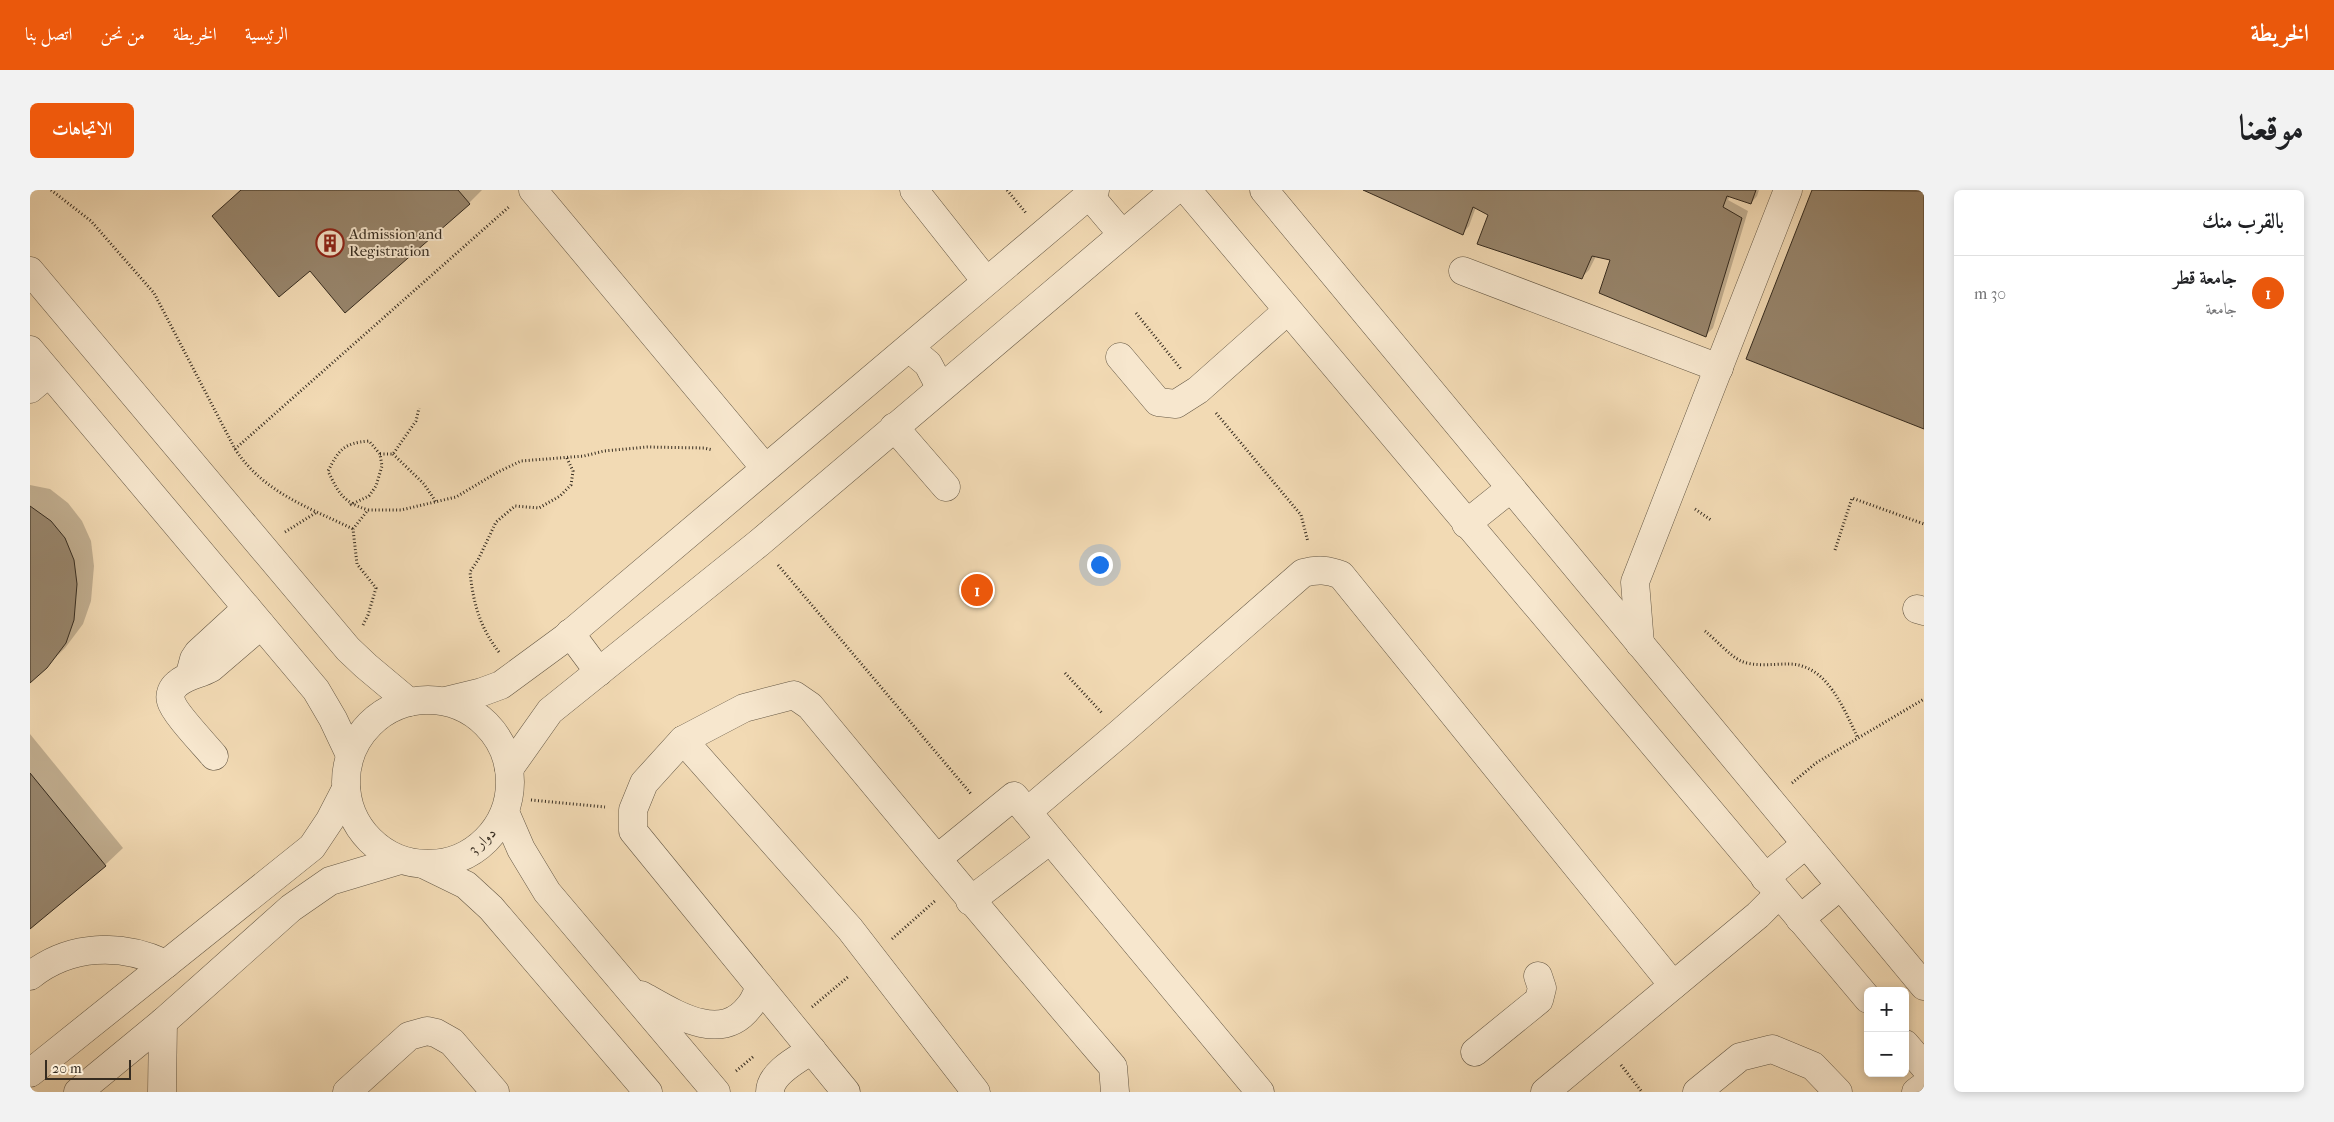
<!DOCTYPE html>
<html lang="ar">
<head>
<meta charset="utf-8">
<style>
  :root { --surface:#fff; --page:#f2f2f2; --text:#202124; --muted:#757577; --line:#e0e0e0; --accent:#ea580c }
  body { margin:0; font-family:"IM FELL French Canon",Amiri,serif; background:var(--page); color:var(--text); direction:rtl }
  .controls { position:absolute; right:15px; bottom:15px; display:grid; overflow:hidden; border-radius:8px; box-shadow:0 2px 8px #0003 }
  .controls button { width:45px; height:45px; display:grid; place-items:center; padding:0; border:0; border-bottom:1px solid var(--line); background:var(--surface); color:var(--text); font:25px sans-serif }
  .scale { position:absolute; left:15px; bottom:12px; width:86px; box-sizing:border-box; padding-left:5px; border:2px solid #362c20; border-top:0; font-size:14px; line-height:18px; white-space:nowrap; color:#362c20; -webkit-text-stroke:4px #f7e7ce; paint-order:stroke }
  .you { position:absolute; left:1069px; top:374px; width:18px; height:18px; margin:-12px; border:4px solid #fff; border-radius:50%; background:#1a73e8; box-shadow:0 0 0 8px #1a73e833 }
  .badge { display:grid; place-items:center; width:32px; height:32px; border-radius:50%; background:var(--accent); color:#fff; font-size:16px; font-weight:700 }
  .pin { position:absolute; translate:-50% -50%; border:2px solid #fff; box-shadow:0 1px 5px #0006 }
  .list { margin:0; padding:0; list-style:none }
  h2 { display:flex; justify-content:space-between; align-items:center; height:65px; margin:0; padding:0 20px; font-size:21px }
  h2 small { font-size:16px; font-weight:400; color:var(--muted) }
  .list li { display:grid; grid-template-columns:32px 1fr auto; gap:15px; align-items:center; box-sizing:border-box; height:75px; padding:0 20px; border-top:1px solid var(--line) }
  .list b { display:block; font-size:19px; white-space:nowrap }
  .list p { margin:0; font-size:16px; white-space:nowrap; color:var(--muted) }
  .list em { font-size:16px; font-style:normal; color:var(--muted) }
  .map { position:relative; flex:none; width:1894px; height:902px; overflow:hidden; direction:ltr; border-radius:8px }
  header { display:flex; align-items:center; gap:30px; box-sizing:border-box; height:70px; padding:0 25px; background:var(--accent); color:#fff }
  header strong { font-size:24px }
  nav { display:flex; gap:28px; margin-inline-start:auto; font-size:18px }
  .intro { display:flex; align-items:center; justify-content:space-between; box-sizing:border-box; height:120px; padding:0 30px }
  h1 { margin:0; font-size:35px }
  .button { padding:12px 22px; border-radius:8px; background:var(--accent); color:#fff; font-size:18px; font-weight:700 }
  main { display:flex; gap:30px; padding:0 30px }
  aside { flex:1; background:var(--surface); border-radius:8px; box-shadow:0 2px 8px #0003 }
  .map>svg:first-child { display:block }
  .shadow { fill:#0003 }
  .building { fill:#98866d; stroke:#362c20 }
  .lines { fill:none; stroke-linecap:round; stroke-linejoin:round }
  .minor-casing { stroke:#655845; stroke-width:29 }
  .path { stroke:#362c20; stroke-width:3; stroke-dasharray:1 2.5; stroke-linecap:butt }
  .minor { stroke:#f7e7ce; stroke-width:28 }
  .labels { text-anchor:middle; dominant-baseline:central; stroke-width:4; stroke-linejoin:round; paint-order:stroke }
  .poi-label { font-size:15px; fill:#362c20; stroke:#f7e7ce; text-anchor:start }
  .street-label { font-size:15px; fill:#362c20; stroke:#f7e7ce }
</style>
</head>
<body>
<header>
<strong>الخريطة</strong>
<nav><a>الرئيسية</a><a>الخريطة</a><a>من نحن</a><a>اتصل بنا</a></nav>
</header>
<div class="intro"><h1>موقعنا</h1><a class="button">الاتجاهات</a></div>
<main>
<aside>
<h2>بالقرب منك<small></small></h2>
<ul class="list">
<li><span class="badge">1</span><div><b>جامعة قطر</b><p>جامعة</p></div><em>30 m</em></li>
</ul>
</aside>
<div class="map">
<svg width="1894" height="902" viewBox="0 0 1894 902">
  <rect width="100%" height="100%" fill="#f2dab4"/>
  <filter id="stains"><feTurbulence type="fractalNoise" baseFrequency=".004" numOctaves="4"/><feColorMatrix values="0 0 0 0 .2 0 0 0 0 .09 0 0 0 0 .02 0 0 0 .5 -.17"/></filter>
  <radialGradient id="worn" r=".72"><stop offset=".6" stop-color="#630" stop-opacity="0"/><stop offset="1" stop-color="#630" stop-opacity=".3"/></radialGradient>
  <g class="shadow">
    <polygon points="210,0 452,0 439,13 280,79 184,26"/>
    <polygon points="1335,0 1729,0 1727,6 1721,13 1700,6 1698,10 1718,21 1683,138 1676,145 1581,70 1566,66 1559,80 1552,87 1460,24 1446,17 1439,36 1433,43"/>
    <polygon points="1783,0 1894,0 1894,237 1718,168"/>
    <polygon points="0,295 20,299 38,313 52,331 61,351 64,376 61,411 53,434 35,458 0,492"/>
    <polygon points="0,544 93,658 75,675 0,738"/>
  </g>
  <g class="building">
    <polygon points="211,0 428,0 440,14 315,123 280,81 249,107 182,26"/>
    <polygon points="1333,0 1726,0 1721,14 1697,6 1693,17 1712,28 1676,147 1569,103 1580,70 1562,66 1552,89 1447,54 1458,25 1443,17 1433,45"/>
    <polygon points="1782,0 1894,1 1894,239 1716,169"/>
    <polygon points="0,316 21,331 35,348 44,370 47,394 44,430 36,453 17,478 0,493"/>
    <polygon points="0,583 76,676 0,739"/>
  </g>
  <g class="lines">
    <g class="minor-casing">
      <g id="minor">
        <polyline points="503,0 735,278"/>
        <polyline points="884,0 956,91"/>
        <polyline points="1157,0 1838,809"/>
        <polyline points="1234,0 1894,796"/>
        <polyline points="1059,5 1092,44"/>
        <polyline points="0,81 318,459 336,476 379,512"/>
        <polyline points="1433,81 1689,178"/>
        <polyline points="879,158 898,174 910,197"/>
        <polyline points="0,160 286,500 303,529 320,565"/>
        <polyline points="1090,167 1128,212 1146,214 1168,200 1257,121"/>
        <polyline points="0,199 19,183"/>
        <polyline points="864,237 916,297"/>
        <polyline points="1436,334 1481,298"/>
        <polyline points="1887,419 1894,421"/>
        <polyline points="540,443 569,482"/>
        <polyline points="1610,454 1605,392 1758,0"/>
        <polyline points="160,484 164,469 168,463 217,418"/>
        <circle cx="398" cy="592" r="82"/>
        <polyline points="415,511 452,502 471,495 535,448 1065,0"/>
        <polyline points="653,550 820,739 946,902"/>
        <path d="M184 566C175 555 144 523 141 511 139 505 142 498 147 494 158 484 169 485 181 478L231 435"/>
        <polyline points="479,579 520,521 729,353 1145,0"/>
        <path d="M998 621 1090 543 1273 383C1288 379 1298 380 1311 385L1643 795"/>
        <polyline points="475,622 491,659 517,702 686,902"/>
        <polyline points="908,668 984,606 1230,902"/>
        <polyline points="395,675 436,695 461,718 618,902"/>
        <polyline points="1735,688 1776,654"/>
        <polyline points="940,711 1020,650"/>
        <polyline points="1770,729 1810,696"/>
        <path d="M0 786C40 754 91 753 136 774"/>
        <path d="M611 805C642 822 690 855 719 817 724 812 727 803 730 797"/>
        <polyline points="1875,854 1894,876"/>
        <polyline points="1445,862 1509,810 1512,798 1508,786"/>
        <polyline points="0,883 282,657 300,630 316,599"/>
        <polyline points="48,902 133,832 261,718 300,691 370,670"/>
        <polyline points="132,902 133,832"/>
        <polyline points="317,902 379,846 397,841 406,843 422,852 465,902"/>
        <path d="M740 902C740 883 768 869 782 860"/>
        <path d="M816 902 603 641V620L614 593 653 550 714 518 764 505 780 516C880 637 981 758 1083 877L1085 902"/>
        <polyline points="1515,902 1728,725 1749,704"/>
        <polyline points="1667,902 1710,867 1742,859 1783,876 1808,902"/>
        <polyline points="1886,902 1894,896"/>
      </g>
    </g>
    <g class="path">
      <path d="M21 0 61 31 124 103 205 259C234 303 278 317 323 339"/>
      <polyline points="977,0 996,23"/>
      <polyline points="1106,123 1151,179"/>
      <polyline points="1186,223 1271,325 1278,352"/>
      <polyline points="205,259 480,16"/>
      <polyline points="350,264 363,264 386,231 389,218"/>
      <polyline points="363,264 394,294 406,312"/>
      <path d="M320 315 339 306 346 296 352 276 350 264 339 251C313 253 309 260 298 281 309 304 313 312 338 320"/>
      <polyline points="1665,319 1681,330"/>
      <polyline points="255,342 287,322"/>
      <polyline points="1805,360 1822,308 1894,334"/>
      <polyline points="748,375 942,605"/>
      <polyline points="333,435 338,425 346,398 327,374 323,339 338,320 371,320 426,307 468,282 491,271 554,266 574,261 617,257 674,258 683,260"/>
      <path d="M1675 441C1685 449 1700 466 1711 471 1724 477 1744 474 1757 474 1797 473 1813 518 1828 548"/>
      <path d="M469 462C450 438 443 412 440 382L448 370 466 332 485 316 509 318 530 306 541 295 543 281 536 266"/>
      <polyline points="1035,483 1072,523"/>
      <polyline points="1762,593 1786,573 1894,509"/>
      <polyline points="501,610 575,617"/>
      <polyline points="862,749 906,710"/>
      <polyline points="782,817 819,786"/>
      <polyline points="1591,875 1612,902"/>
      <polyline points="706,881 724,866"/>
    </g>
    <use href="#minor" class="minor"/>
  </g>
  <defs>
    <g id="building-ring" transform="scale(1.4375)"><circle r="9.5" fill="#f7e7ce" stroke="#8f2418" stroke-width="1.5"/><path d="M-4-6H4V6H1V3H-1V6H-4ZM-2.5-4.3h1.7v1.8h-1.7ZM.8-4.3h1.7v1.8H.8ZM-2.5-1h1.7V.8h-1.7ZM.8-1h1.7V.8H.8Z" fill="#8f2418"/></g>
  </defs>
  <g fill-rule="evenodd">
    <use href="#building-ring" x="300" y="53"/>
  </g>
  <g class="labels">
    <g class="poi-label">
      <text x="319" y="44">Admission and<tspan x="319" dy="17">Registration</tspan></text>
    </g>
    <g class="street-label">
      <text transform="translate(452 651) rotate(-43)">دوار 3</text>
    </g>
  </g>
  <rect width="100%" height="100%" filter="url(#stains)"/>
  <rect width="100%" height="100%" fill="url(#worn)"/>
</svg>
<div class="controls">
<button>+</button>
<button>−</button>
</div>
<div class="scale">20 m</div>
<div class="you"></div>
<div class="pin badge" style="left:947px;top:400px">1</div>
</div>
</main>
</body>
</html>
